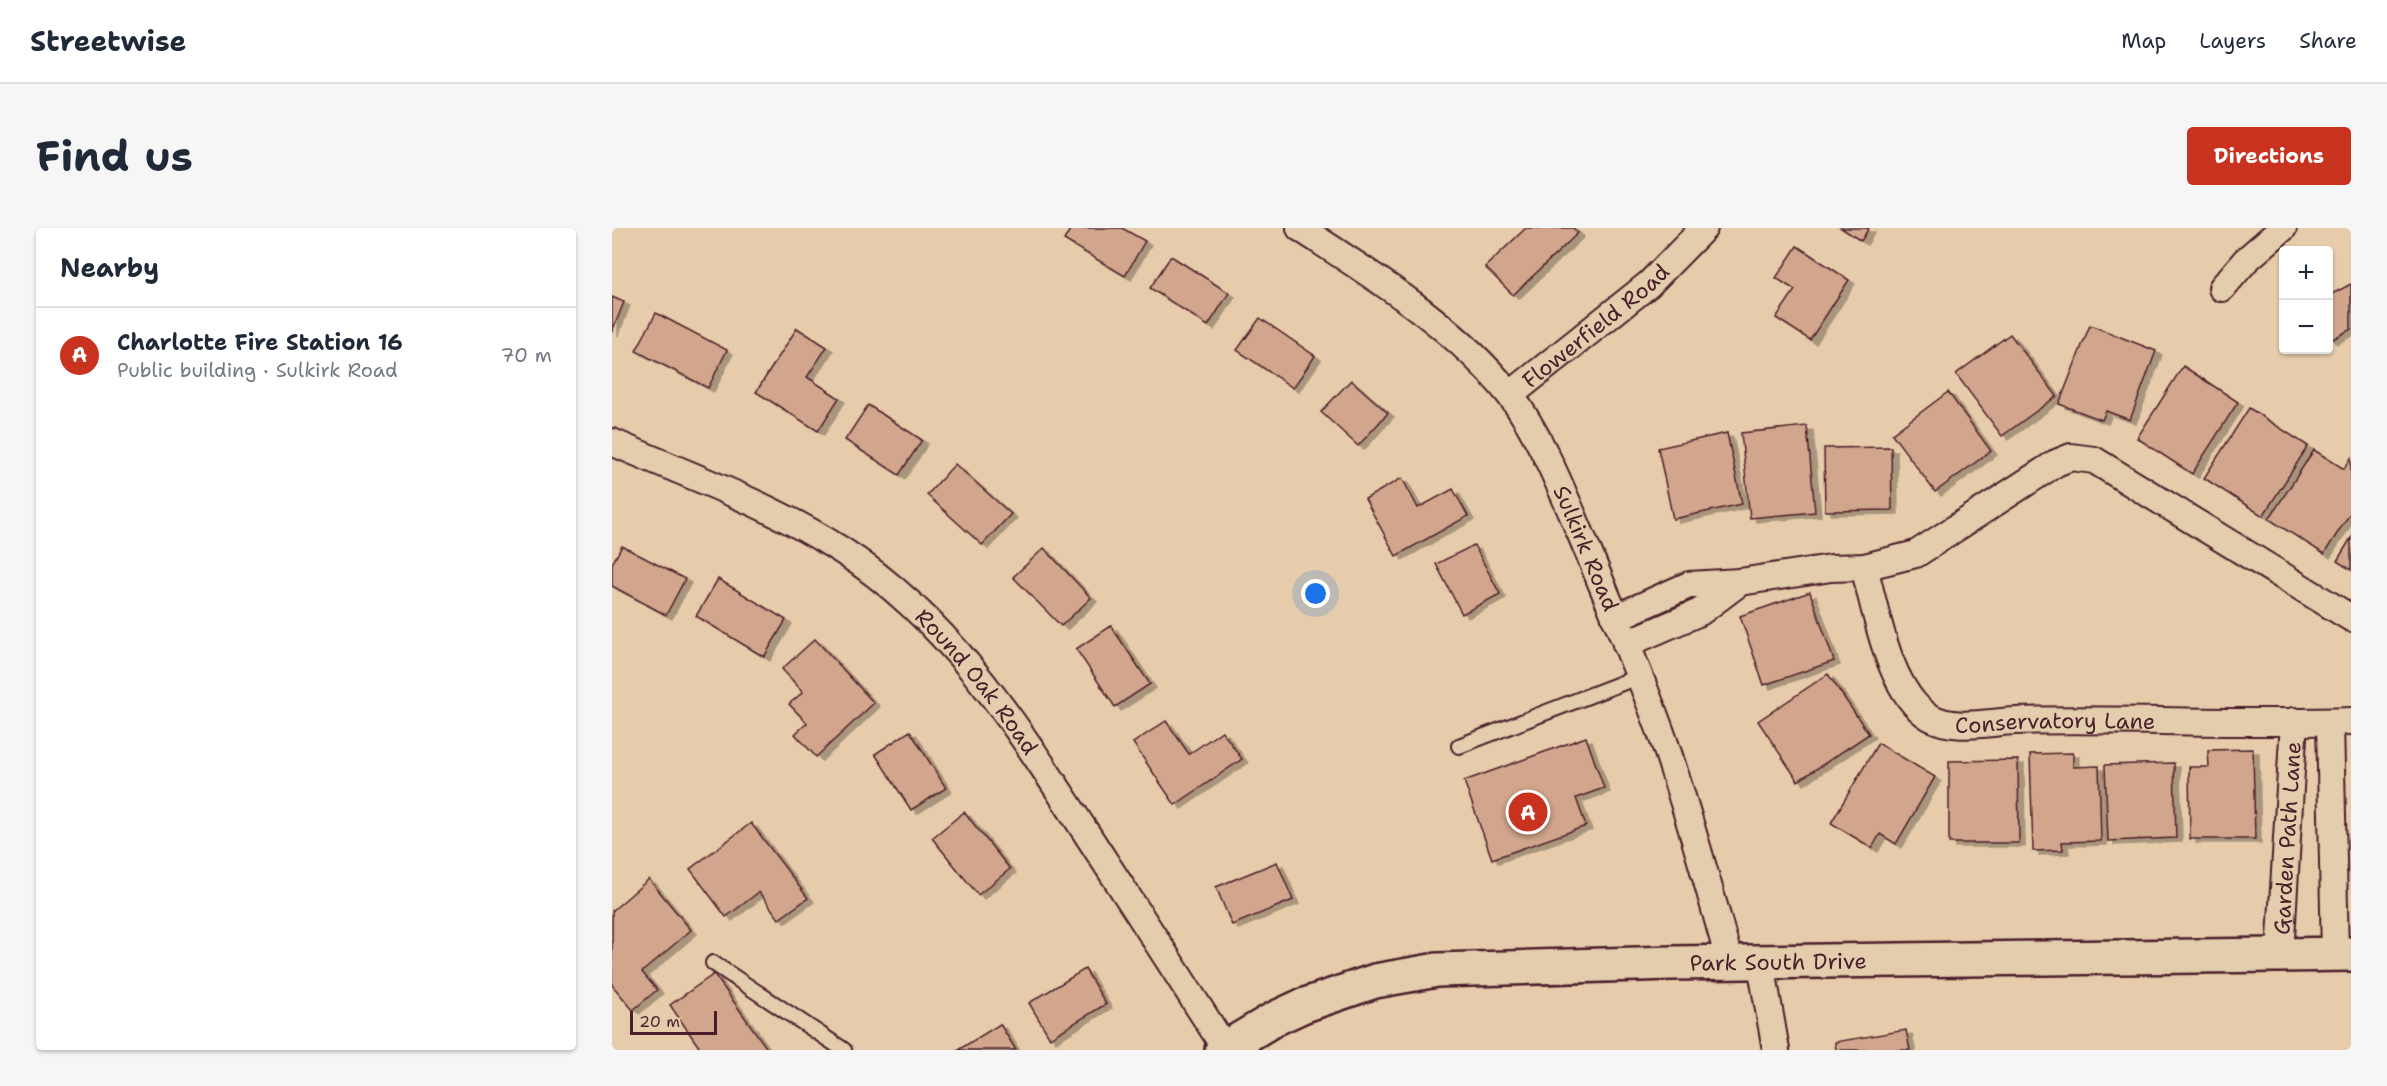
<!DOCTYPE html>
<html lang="en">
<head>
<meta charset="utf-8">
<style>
  :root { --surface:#fff; --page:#f6f6f7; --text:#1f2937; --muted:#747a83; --line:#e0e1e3; --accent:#c8321e }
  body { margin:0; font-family:"Shantell Sans",sans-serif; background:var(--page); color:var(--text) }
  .controls { position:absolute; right:18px; top:18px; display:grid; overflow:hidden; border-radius:6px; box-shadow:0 2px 4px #0004 }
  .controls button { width:54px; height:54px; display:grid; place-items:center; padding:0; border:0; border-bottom:2px solid var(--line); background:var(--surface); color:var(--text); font:30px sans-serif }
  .scale { position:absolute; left:18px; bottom:15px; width:87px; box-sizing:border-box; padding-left:6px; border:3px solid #4a1f2b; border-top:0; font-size:16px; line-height:21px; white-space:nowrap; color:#4a1f2b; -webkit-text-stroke:4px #e3cdac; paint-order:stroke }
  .you { position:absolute; left:704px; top:366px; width:21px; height:21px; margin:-15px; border:4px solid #fff; border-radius:50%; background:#1a73e8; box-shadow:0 0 0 9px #1a73e833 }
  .badge { display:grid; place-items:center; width:39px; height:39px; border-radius:50%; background:var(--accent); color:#fff; font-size:20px; font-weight:700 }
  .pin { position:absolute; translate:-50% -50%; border:3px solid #fff; box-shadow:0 2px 6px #0006 }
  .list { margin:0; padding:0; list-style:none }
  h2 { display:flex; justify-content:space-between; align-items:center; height:78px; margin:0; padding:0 24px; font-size:26px }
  h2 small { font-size:20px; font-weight:400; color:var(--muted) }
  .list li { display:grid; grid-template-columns:39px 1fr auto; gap:18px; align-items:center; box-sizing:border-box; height:96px; padding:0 24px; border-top:2px solid var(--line) }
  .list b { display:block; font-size:22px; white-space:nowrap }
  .list p { margin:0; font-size:20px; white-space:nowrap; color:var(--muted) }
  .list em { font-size:20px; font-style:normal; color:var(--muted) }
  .map { position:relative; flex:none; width:1739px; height:822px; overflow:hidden; border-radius:6px }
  header { display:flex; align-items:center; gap:36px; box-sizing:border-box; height:84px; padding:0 30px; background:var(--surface); border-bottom:2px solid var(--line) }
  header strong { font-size:28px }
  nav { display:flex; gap:33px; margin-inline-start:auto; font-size:21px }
  .intro { display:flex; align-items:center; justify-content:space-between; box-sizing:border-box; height:144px; padding:0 36px }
  h1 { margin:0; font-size:42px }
  .button { padding:15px 27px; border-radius:6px; background:var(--accent); color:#fff; font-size:21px; font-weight:700 }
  main { display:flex; gap:36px; padding:0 36px }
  aside { flex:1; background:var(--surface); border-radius:6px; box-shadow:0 2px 4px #0004 }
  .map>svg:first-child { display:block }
  .building { fill:#d2a68c; stroke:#4a1f2b; stroke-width:1.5; filter:url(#shadow) }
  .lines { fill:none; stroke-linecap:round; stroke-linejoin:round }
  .lane-casing { stroke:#4a1f2b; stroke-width:18 }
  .street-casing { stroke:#4a1f2b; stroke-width:30 }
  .secondary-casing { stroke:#4a1f2b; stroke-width:38 }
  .lane { stroke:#e3cdac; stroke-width:14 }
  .street { stroke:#e3cdac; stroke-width:26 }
  .secondary { stroke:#e3cdac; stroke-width:33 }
  .labels { text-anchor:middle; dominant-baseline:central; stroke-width:4.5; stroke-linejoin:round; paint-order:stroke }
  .street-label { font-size:22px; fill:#4a1f2b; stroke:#e3cdac }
</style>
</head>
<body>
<header>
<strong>Streetwise</strong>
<nav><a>Map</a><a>Layers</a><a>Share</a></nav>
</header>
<div class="intro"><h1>Find us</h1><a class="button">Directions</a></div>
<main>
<aside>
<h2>Nearby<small></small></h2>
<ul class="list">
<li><span class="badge">A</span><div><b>Charlotte Fire Station 16</b><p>Public building · Sulkirk Road</p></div><em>70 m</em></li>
</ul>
</aside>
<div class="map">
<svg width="1739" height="822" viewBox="0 0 1739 822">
  <defs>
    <filter id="shadow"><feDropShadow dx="6" dy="4" stdDeviation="0" flood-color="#0004"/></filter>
  </defs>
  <rect width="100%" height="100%" fill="#e6ccaa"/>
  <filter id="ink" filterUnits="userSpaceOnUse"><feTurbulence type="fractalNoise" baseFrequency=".0167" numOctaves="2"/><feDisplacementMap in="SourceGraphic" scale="12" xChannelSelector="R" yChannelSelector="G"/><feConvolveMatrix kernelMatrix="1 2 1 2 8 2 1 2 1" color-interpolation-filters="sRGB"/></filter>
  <g filter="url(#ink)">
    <g class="building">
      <polygon points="459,0 510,0 533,13 513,48 452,12"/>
      <polygon points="914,0 961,0 966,5 901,67 873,39"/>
      <polygon points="1229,0 1257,0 1249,13"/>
      <polygon points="1185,18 1237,52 1198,112 1164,90 1183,62 1164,50"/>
      <polygon points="559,28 617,65 596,98 538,60"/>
      <polygon points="1739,56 1739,101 1719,112 1716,108 1716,68"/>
      <polygon points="0,69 12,74 0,104"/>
      <polygon points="44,85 115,122 96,160 24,123"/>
      <polygon points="648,90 703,128 681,160 625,122"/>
      <polygon points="1478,97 1544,123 1518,192 1494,183 1490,192 1447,176"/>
      <polygon points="185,100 215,119 195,149 227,170 206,203 144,164"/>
      <polygon points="1398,106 1445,168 1390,208 1344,146"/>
      <polygon points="1571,138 1626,174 1580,246 1525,210"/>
      <polygon points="739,152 776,185 746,218 709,184"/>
      <polygon points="1336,164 1379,223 1323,264 1280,206"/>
      <polygon points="256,177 310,212 287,247 233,212"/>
      <polygon points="1637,180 1696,218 1651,288 1592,250"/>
      <polygon points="1195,198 1203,284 1138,290 1129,205"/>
      <polygon points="1115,205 1130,276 1061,291 1046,220"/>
      <polygon points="1279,219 1280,282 1213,283 1212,220"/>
      <polygon points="1702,222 1732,241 1739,230 1739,284 1712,326 1657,291"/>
      <polygon points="343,236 399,286 370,317 315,267"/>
      <polygon points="790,250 806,280 841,261 856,288 784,328 753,271"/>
      <polygon points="1739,310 1739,342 1725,333"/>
      <polygon points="862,317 888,366 850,386 824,336"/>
      <polygon points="10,318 73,351 54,387 0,358 0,336"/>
      <polygon points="432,320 479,370 449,398 401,349"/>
      <polygon points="106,351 174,392 152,429 84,388"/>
      <polygon points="1198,364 1222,433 1152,457 1128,388"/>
      <polygon points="499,398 538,456 503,479 464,421"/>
      <polygon points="203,411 262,475 204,529 183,506 195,495 177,476 191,464 170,441"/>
      <polygon points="1216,446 1257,506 1186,553 1146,493"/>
      <polygon points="554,493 577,526 610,503 630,531 563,577 521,515"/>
      <polygon points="298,503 334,560 299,582 263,526"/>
      <polygon points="974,509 992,560 964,570 974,598 880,631 852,553"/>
      <polygon points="1266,515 1323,549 1284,616 1268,606 1260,620 1219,595"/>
      <polygon points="1641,521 1643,611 1578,611 1577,539 1597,539 1596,522"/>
      <polygon points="1461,525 1461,539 1487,538 1489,613 1450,614 1451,622 1421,623 1418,526"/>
      <polygon points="1406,532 1407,615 1337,615 1337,533"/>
      <polygon points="1562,535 1564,610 1496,613 1493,537"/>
      <polygon points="352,584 398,641 366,667 320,610"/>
      <polygon points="139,595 196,670 167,691 147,664 114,689 78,641"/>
      <polygon points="665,634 681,672 620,697 604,659"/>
      <polygon points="37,651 79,702 30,744 45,762 21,782 0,757 0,683"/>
      <polygon points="473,741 494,776 438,810 417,775"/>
      <polygon points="102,746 156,822 89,822 58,777"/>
      <polygon points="388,796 404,822 346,822"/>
      <polygon points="1294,802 1298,822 1224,822 1223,814"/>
    </g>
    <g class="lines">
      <g class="lane-casing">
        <g id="lane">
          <polyline points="847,518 1028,448"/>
          <polyline points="101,735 232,822"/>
        </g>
      </g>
      <g class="street-casing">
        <g id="street">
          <path id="s1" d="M688 0C761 48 842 97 897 166 929 206 957 279 978 328 1003 389 1030 450 1052 513 1077 586 1097 660 1118 735"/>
          <polyline points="1610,60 1634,32 1671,0"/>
          <path id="s2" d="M898 167 1037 56 1092 0"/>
          <path id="s3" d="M0 214C78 248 157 276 229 322 337 391 405 498 473 603 520 675 567 748 613 820"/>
          <path id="s4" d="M1252 339C1264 382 1277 465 1318 489 1342 503 1377 494 1403 493 1515 490 1627 497 1739 493"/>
          <polyline points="1003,390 1077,357 1128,354 1219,340 1252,339 1304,326 1444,235 1459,229 1482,232 1739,390"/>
          <polyline points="1014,416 1088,384 1128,354"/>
          <polyline points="1718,494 1723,726"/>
          <path id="s5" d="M1668 727 1682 493"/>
          <polyline points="1149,736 1164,822"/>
        </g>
      </g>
      <g class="secondary-casing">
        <g id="secondary">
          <path id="s6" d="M610 822 662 791 690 778 763 753 825 742 1060 735 1739 726"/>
        </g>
      </g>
      <use href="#lane" class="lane"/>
      <use href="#street" class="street"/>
      <use href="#secondary" class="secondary"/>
    </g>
  </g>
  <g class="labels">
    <g class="street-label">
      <text stroke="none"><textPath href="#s2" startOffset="110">Flowerfield Road</textPath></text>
      <text stroke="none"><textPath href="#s1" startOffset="441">Sulkirk Road</textPath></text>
      <text stroke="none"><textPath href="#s3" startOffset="444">Round Oak Road</textPath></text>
      <text stroke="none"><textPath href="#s4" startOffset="294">Conservatory Lane</textPath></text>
      <text stroke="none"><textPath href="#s5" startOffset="117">Garden Path Lane</textPath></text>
      <text stroke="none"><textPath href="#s6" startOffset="573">Park South Drive</textPath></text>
    </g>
  </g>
</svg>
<div class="controls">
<button>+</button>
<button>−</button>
</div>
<div class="scale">20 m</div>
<div class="you"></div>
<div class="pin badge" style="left:916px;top:584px">A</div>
</div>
</main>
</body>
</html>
